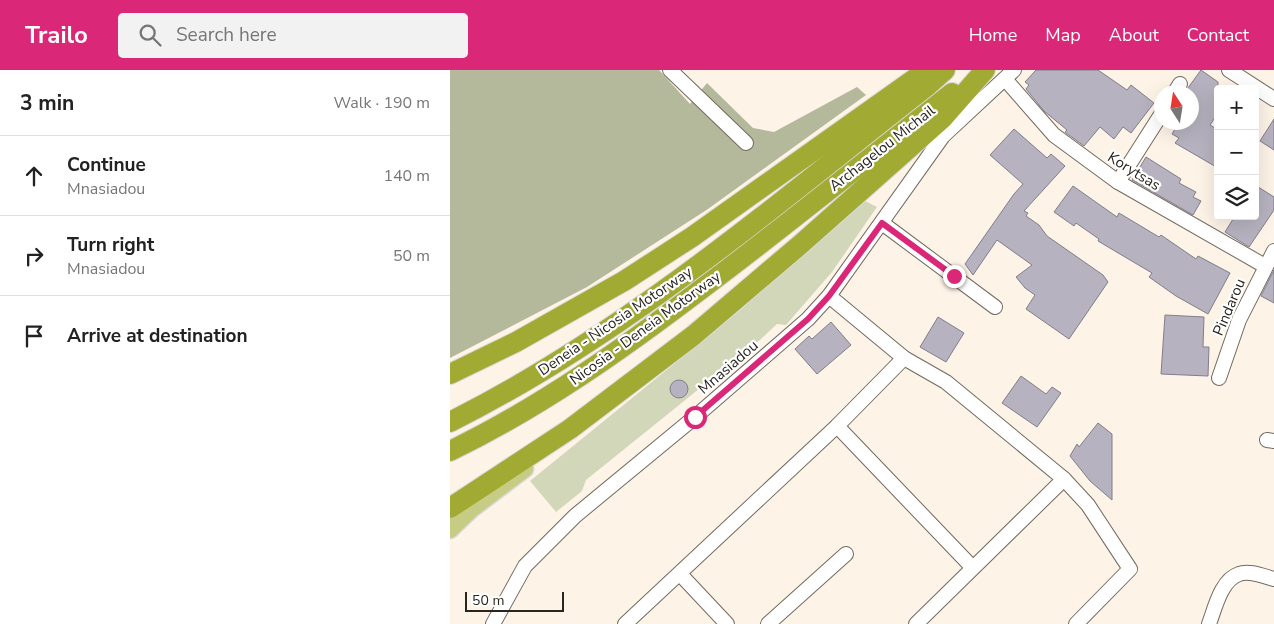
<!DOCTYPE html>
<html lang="en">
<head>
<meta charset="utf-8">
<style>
  :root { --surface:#fff; --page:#f2f2f2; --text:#222; --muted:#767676; --line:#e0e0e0; --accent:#db2777 }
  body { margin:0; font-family:"Nunito Sans",sans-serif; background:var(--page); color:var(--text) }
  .controls { position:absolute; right:15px; top:15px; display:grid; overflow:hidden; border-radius:5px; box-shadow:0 5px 20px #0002 }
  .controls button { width:45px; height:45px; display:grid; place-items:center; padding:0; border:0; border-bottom:1px solid var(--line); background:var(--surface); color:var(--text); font:25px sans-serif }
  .compass { position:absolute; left:704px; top:15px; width:45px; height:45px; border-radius:50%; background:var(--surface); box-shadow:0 5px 20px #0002; rotate:348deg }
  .scale { position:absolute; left:15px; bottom:12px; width:99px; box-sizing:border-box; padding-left:5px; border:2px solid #28241f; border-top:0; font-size:14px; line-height:18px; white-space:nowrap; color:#28241f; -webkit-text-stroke:4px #fff; paint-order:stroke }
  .stop { position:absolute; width:15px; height:15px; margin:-11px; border:4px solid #db2777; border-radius:50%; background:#fff }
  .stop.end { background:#db2777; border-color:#fff; box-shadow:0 1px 5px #0008 }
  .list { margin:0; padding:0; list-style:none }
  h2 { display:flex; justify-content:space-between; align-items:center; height:65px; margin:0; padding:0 20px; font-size:21px }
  h2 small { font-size:16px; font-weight:400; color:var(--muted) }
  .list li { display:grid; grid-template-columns:32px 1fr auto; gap:15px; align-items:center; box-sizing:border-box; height:80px; padding:0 20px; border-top:1px solid var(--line) }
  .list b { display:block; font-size:19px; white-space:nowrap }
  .list p { margin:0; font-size:16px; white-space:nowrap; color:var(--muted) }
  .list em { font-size:16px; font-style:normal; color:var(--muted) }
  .icon { flex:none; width:28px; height:28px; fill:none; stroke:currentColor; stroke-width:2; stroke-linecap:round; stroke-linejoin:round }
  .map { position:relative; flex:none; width:824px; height:554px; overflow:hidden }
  header { display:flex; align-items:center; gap:30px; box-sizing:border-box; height:70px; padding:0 25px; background:var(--accent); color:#fff }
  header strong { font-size:24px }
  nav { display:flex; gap:28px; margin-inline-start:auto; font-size:18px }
  .search { width:350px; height:45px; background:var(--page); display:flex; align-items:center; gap:12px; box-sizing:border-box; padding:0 18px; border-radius:5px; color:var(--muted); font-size:19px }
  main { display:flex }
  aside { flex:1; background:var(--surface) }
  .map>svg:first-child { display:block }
  .green { fill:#d2d7ba }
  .forest { fill:#b4b99c }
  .building { fill:#b6b2bf; stroke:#817d8a }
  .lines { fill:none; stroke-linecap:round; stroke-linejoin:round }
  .minor-casing { stroke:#72695f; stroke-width:16 }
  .major-casing { stroke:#d8d8d7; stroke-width:19 }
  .highway-casing { stroke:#d8d8d7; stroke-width:22 }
  .minor { stroke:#fff; stroke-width:14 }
  .major { stroke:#c7cc84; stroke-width:16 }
  .highway { stroke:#a1aa32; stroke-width:20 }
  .route { stroke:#db2777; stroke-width:6 }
  .labels { text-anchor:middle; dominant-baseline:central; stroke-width:4.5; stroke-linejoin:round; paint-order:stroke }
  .street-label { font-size:15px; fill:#28241f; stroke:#fff }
</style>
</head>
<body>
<header>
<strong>Trailo</strong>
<div class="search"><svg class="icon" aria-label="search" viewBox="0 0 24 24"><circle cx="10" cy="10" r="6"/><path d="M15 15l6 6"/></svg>Search here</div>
<nav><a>Home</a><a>Map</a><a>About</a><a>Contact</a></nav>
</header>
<main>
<aside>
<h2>3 min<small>Walk · 190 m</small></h2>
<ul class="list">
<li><svg class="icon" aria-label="ahead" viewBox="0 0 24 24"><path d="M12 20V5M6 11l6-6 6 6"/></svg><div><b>Continue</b><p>Mnasiadou</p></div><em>140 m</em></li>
<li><svg class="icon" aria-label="right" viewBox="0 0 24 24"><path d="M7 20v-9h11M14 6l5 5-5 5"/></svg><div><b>Turn right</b><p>Mnasiadou</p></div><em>50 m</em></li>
<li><svg class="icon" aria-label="arrive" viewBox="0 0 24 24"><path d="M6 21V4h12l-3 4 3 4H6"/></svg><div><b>Arrive at destination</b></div></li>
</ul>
</aside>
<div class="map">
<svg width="824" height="554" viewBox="0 0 824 554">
  <rect width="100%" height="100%" fill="#fef3e7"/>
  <polygon class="green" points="411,129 427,137 382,202 336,255 327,254 311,269 136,410 132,421 106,442 80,411 294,237"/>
  <polygon class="forest" points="0,0 209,0 240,34 257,13 303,58 324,62 407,17 416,25 258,139 137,217 0,288"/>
  <g class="building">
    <polygon points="586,0 648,0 677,20 681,15 704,33 681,63 673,57 664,69 650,57 634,76 615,62 617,60 594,41 576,19 579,15 575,12"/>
    <polygon points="751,0 768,12 768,43 760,55 768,60 768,98 725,73 729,68 722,64 729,52 742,52 742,22 735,22"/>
    <polygon points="824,49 824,80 810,71"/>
    <polygon points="564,59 597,88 601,84 615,96 574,141 578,143 576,146 589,155 597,166 653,205 658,212 619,269 576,239 585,225 575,218 566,207 582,195 547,170 523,205 515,194 564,124 573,114 540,85"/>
    <polygon points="696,87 731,109 729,113 746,122 743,127 751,131 743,145 682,110"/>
    <polygon points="805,115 824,127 824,140 799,177 775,162 785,146 805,146"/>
    <polygon points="623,116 667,147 669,143 709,167 711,165 746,189 748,186 780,203 758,244 726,226 699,207 702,203 648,171 649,169 626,153 624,156 604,142"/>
    <polygon points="824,200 824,233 811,226"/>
    <polygon points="715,245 754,247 753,277 759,277 758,306 711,304"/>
    <polygon points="488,247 514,263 496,292 470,277"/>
    <polygon points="381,252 401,275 367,304 345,279 359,266 362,269"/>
    <polygon points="571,306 596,324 602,317 611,323 587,357 552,333"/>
    <circle cx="229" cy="319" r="9"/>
    <polygon points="648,353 662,364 662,430 640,411 620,386 627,374 629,377"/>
  </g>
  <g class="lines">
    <g class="minor-casing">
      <g id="minor">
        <polyline points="220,0 296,73"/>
        <polyline points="779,0 824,29"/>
        <polyline points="555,9 604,65 668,112 815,196"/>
        <polyline points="725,22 730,14"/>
        <polyline points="668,112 712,43"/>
        <polyline points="432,153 545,237"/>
        <polyline points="379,226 454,288 496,312 614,409 638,435 680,499 626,554"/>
        <polyline points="769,308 789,250 824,181"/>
        <polyline points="387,356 522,497"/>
        <polyline points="817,370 824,371"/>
        <polyline points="230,504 277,554"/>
        <polyline points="43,554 75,496 125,446 245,347 358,249 379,226 493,66 564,0"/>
        <polyline points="175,554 387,356 454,288"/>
        <polyline points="318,554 396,484"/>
        <polyline points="466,554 614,409"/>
        <path d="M759 554C765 538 771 510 789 504 799 500 813 506 824 509"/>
      </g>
    </g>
    <g class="major-casing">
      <polyline id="major" points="0,460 22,439 75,399"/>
    </g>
    <g class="highway-casing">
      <g id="highway">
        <polyline points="0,304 66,272 174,211 242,167 477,0"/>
        <path d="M0 352C174 265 323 137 476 17L495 0"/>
        <path d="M0 381C91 337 174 278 254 217 338 154 419 88 502 23"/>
        <polyline points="0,438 120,359 244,265 351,174 493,48 535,0"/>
      </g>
    </g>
    <use href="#minor" class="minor"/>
    <use href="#major" class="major"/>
    <use href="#highway" class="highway"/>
  </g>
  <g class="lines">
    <polyline class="route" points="245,347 358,249 379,226 432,153 504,206"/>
  </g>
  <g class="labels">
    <g class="street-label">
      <text transform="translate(432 78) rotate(-38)">Archagelou Michail</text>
      <text transform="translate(684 101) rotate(32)">Korytsas</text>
      <text transform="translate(779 237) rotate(-67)">Pindarou</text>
      <text transform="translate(165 251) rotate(-34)">Deneia - Nicosia Motorway</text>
      <text transform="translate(195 258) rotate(-36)">Nicosia - Deneia Motorway</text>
      <text transform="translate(278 297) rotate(-41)">Mnasiadou</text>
    </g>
  </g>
</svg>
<div class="controls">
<button>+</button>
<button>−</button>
<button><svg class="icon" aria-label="layers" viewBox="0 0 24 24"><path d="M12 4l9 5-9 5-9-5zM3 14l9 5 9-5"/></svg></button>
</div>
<svg class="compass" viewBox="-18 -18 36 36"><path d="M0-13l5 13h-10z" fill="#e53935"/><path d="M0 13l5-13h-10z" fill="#767676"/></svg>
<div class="scale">50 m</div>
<div class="stop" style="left:245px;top:347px"></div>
<div class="stop end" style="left:504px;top:206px"></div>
</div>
</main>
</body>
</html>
